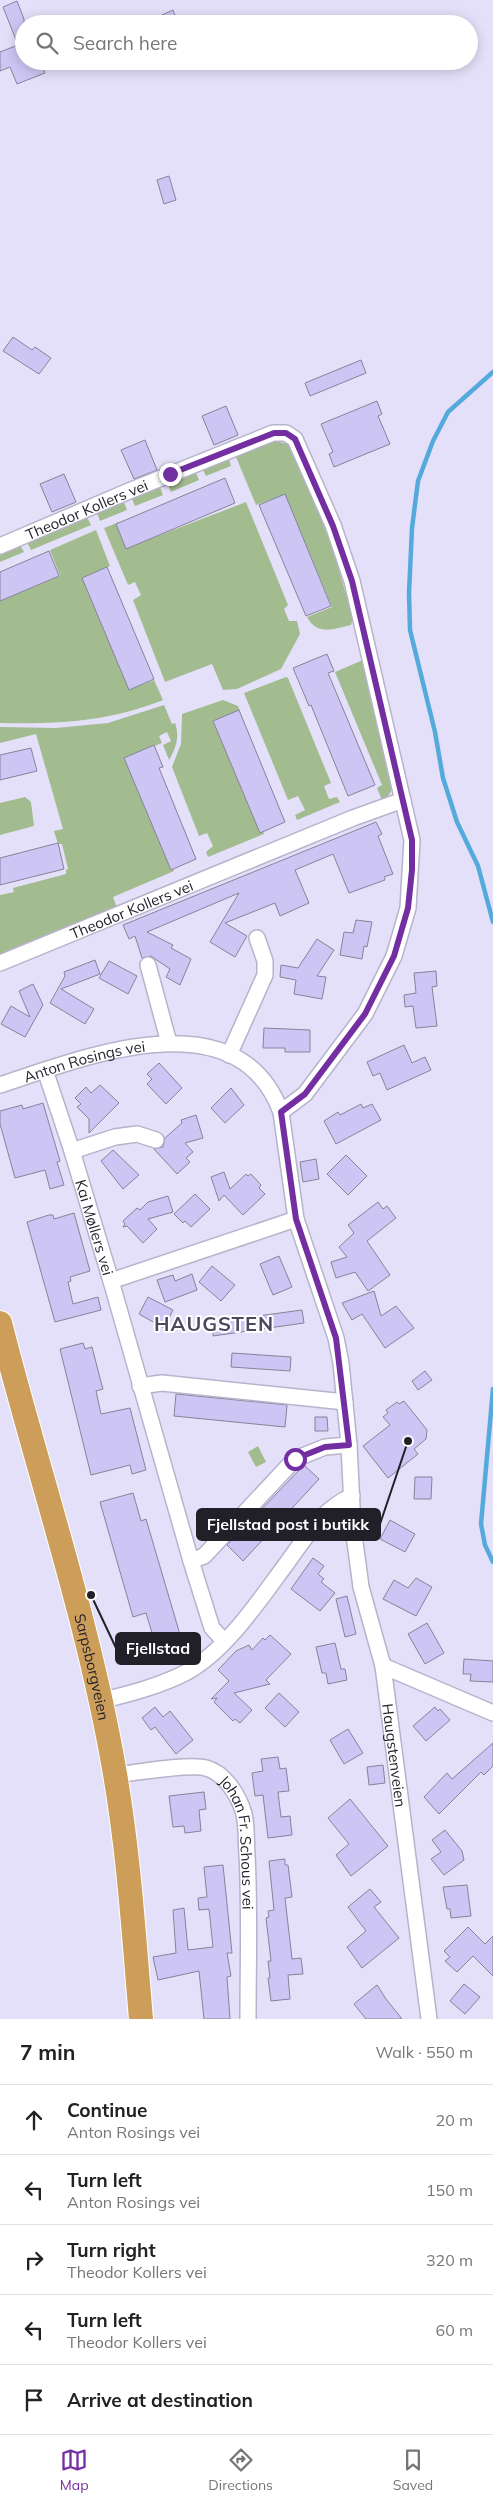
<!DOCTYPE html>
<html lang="en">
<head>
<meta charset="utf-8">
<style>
  :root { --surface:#fff; --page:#f6f6f6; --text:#222; --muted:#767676; --line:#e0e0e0; --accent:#732ea2 }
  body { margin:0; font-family:Mulish,sans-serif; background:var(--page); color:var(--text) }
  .stop { position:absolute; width:15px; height:15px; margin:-11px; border:4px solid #732ea2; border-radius:50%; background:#fff }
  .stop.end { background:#732ea2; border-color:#fff; box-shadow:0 1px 5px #0008 }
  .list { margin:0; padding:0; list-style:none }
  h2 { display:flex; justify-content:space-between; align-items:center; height:65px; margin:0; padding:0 20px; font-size:21px }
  h2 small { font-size:16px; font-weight:400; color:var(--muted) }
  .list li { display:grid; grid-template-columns:32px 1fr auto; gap:15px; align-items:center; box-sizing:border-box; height:70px; padding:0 20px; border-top:1px solid var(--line) }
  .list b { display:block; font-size:19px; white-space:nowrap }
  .list p { margin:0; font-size:16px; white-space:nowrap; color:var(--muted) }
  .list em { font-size:16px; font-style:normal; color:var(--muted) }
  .icon { flex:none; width:28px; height:28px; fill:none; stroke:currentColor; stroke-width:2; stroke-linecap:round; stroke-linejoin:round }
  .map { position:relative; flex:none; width:493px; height:2019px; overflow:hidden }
  .search { position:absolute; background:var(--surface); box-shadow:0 2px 12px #0003; left:15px; right:15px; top:15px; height:55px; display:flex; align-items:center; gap:12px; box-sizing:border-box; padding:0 18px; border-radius:28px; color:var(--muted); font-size:19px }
  .sheet { height:415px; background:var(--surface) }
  nav { display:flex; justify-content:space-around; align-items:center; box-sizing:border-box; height:70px; border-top:1px solid var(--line); background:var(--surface); font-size:14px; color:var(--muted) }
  nav a { display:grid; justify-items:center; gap:2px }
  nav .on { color:var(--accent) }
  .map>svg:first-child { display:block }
  .green { fill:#a2bc90 }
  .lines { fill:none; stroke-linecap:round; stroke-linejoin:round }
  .stream { stroke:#54aadb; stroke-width:4.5 }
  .building { fill:#cdc5f4; stroke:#868399 }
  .minor-casing { stroke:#b7b3cb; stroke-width:18 }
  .trunk-casing { stroke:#fff; stroke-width:26 }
  .minor { stroke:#fff; stroke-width:15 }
  .trunk { stroke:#cc9e5a; stroke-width:24 }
  .route { stroke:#732ea2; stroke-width:6 }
  .labels { text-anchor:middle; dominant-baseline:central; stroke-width:4; stroke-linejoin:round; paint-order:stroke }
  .street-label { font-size:15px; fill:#211f28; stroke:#fff }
  .district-label { font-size:20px; font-weight:bold; letter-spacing:1px; fill:#4d495d; stroke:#fff }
  .leader { fill:none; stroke:#211f28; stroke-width:2 }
  .callout-dot { fill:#211f28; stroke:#fff; stroke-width:2 }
  .callout { fill:#211f28; stroke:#211f28; stroke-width:2 }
  .callout-label { font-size:16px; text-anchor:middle; font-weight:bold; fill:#fff }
</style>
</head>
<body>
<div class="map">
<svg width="493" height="2019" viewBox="0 0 493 2019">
  <rect width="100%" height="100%" fill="#e4e0fa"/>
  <g class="green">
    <path d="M275 441 288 444 301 468 330 540 353 618 351 625C334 629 317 636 307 617L332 607 285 495 256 505 236 457Z"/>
    <polygon points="229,459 231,466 206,476 203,470"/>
    <polygon points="196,473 199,480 171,492 168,484"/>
    <polygon points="160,487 163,495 135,506 132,499"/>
    <polygon points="124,502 127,510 100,521 97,513"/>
    <polygon points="246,502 288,605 284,609 289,621 297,621 300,634 281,669 237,689 223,690 212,664 165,682 133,600 141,595 135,582 128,585 104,528 119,522 129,547"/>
    <polygon points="87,517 91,525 31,550 27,542"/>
    <path d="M96 530 110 566 84 577 131 689 154 680 163 700C108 722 59 724 0 723V601L60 576 50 550Z"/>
    <polygon points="20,545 24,552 0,562 0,554"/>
    <polygon points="363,660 393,788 388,796 382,800 377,788 382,785 335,672"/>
    <polygon points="286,677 288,678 331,783 324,786 329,799 337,797 340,802 297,820 295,815 305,810 298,796 288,800 244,693"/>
    <polygon points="223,700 238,706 240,711 217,721 264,834 208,857 206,852 213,846 207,833 199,836 172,767 181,744 182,714"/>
    <path d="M164 705 172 724 175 723C180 737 176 748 169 760L163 745 171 741 167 732 159 736 162 743 126 758 174 871 113 897 117 908 0 959V895L14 892 13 888 66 874V870L68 869 62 844H58L54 831 63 829 36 734 0 743V727L56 728 108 723Z"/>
    <polygon points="25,797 31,802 34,826 0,835 0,803"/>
    <polygon points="258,1446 266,1462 256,1467 248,1452"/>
  </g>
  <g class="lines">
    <g class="stream">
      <polyline points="493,372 448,412 433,441 418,481 412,528 409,593 410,630 435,732 443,778 457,822 478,866 493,922"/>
      <polyline points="493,1389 481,1524 485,1545 493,1562"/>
    </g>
  </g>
  <g class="building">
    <polygon points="17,1 24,19 24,61 40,61 45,73 17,84 10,67 0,71 0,52 18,45 3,7"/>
    <polygon points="173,10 178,24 142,24"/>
    <polygon points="169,176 176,200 164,204 157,180"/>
    <polygon points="13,337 32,350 35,347 51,358 39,374 3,351"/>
    <polygon points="361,360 366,373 310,396 305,383"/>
    <polygon points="377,401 382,414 378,416 390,444 334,467 329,454 333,452 321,424"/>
    <polygon points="226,406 238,435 214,445 202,416"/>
    <polygon points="145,440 157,470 134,479 121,450"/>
    <polygon points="64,474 76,502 52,512 40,484"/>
    <polygon points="225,478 235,503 126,549 116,524"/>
    <polygon points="285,494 331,606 306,616 259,505"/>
    <polygon points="49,551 59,576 0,601 0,572"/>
    <polygon points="107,567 154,679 129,690 82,578"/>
    <polygon points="327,654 334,671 328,673 375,785 348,796 311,705 309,706 293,668"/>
    <polygon points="239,710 285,822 260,833 213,721"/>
    <polygon points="154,745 163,767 159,768 196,859 171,870 124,758"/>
    <polygon points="31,748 37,771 0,780 0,755"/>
    <polygon points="376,822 382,834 378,836 393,874 384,877 385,880 349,893 333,854 295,870 309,903 280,916 275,903 225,923 247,936 235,957 210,942 239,893 147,932 173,945 171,948 191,959 180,985 166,977 170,969 151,956 142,958 135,936 129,939 123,925"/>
    <polygon points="58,843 64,869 0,885 0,858"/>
    <polygon points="356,920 372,922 367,947 364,946 362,959 340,955 344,932 353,933"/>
    <polygon points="317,939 334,950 317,976 326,977 322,999 294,994 296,980 280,977 281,965 298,968"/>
    <polygon points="95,960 100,974 61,989 94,1009 85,1024 50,1003 65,976 64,972"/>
    <polygon points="109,961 137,976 128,994 99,978"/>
    <polygon points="436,971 437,986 432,987 437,1026 416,1028 413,1006 405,1007 404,995 416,993 414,973"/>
    <polygon points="33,984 43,1005 25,1037 1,1024 11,1006 30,1017 19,991"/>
    <polygon points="264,1028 310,1030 310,1052 285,1052 285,1048 263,1048"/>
    <polygon points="404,1045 412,1063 425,1057 431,1070 387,1090 380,1073 373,1076 367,1062"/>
    <polygon points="159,1063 182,1088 166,1104 147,1084 152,1079 147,1074"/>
    <polygon points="100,1085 119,1103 89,1133 89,1119 77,1107 81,1104 75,1098 86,1087 91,1093"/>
    <polygon points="231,1088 244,1105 225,1123 211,1108"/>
    <polygon points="43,1103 60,1161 57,1162 64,1185 50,1189 45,1170 15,1178 0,1124 0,1111 22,1105 23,1109"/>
    <polygon points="361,1104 363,1108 372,1104 381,1120 336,1144 324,1121 338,1112 340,1115"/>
    <polygon points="196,1115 203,1138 185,1143 193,1152 186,1158 190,1162 177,1174 154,1149 163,1147 165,1138 182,1123 181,1120"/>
    <polygon points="113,1150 139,1175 123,1189 101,1161"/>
    <polygon points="346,1155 367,1176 348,1195 327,1174"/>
    <polygon points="316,1159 319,1179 303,1182 300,1162"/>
    <polygon points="224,1172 230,1189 246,1174 248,1176 251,1174 261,1185 259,1188 265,1194 243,1215 224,1195 219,1201 211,1177"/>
    <polygon points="195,1194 210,1209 191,1227 185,1221 183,1223 174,1214"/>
    <polygon points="168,1196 173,1212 148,1219 157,1229 143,1243 127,1226 123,1227 125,1224 123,1221 137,1208 140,1210 148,1202"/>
    <polygon points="378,1202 383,1209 387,1206 396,1218 367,1241 390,1275 368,1291 355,1272 336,1278 331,1262 347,1257 339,1247 354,1233 348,1225"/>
    <polygon points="74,1213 90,1271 70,1277 71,1281 68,1282 73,1304 98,1297 101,1310 55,1322 27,1222 49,1215 53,1215 54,1219"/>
    <polygon points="279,1256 292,1287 273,1295 260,1264"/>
    <polygon points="212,1266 235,1285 221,1301 199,1282"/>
    <polygon points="192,1274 197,1290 165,1302 157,1280 173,1275 175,1281"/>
    <polygon points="374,1291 381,1316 396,1306 414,1328 385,1348 362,1314 352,1320 342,1303"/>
    <polygon points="148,1297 173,1310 164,1328 139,1314"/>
    <polygon points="302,1310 304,1323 213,1336 214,1322"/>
    <polygon points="83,1343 85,1349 92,1347 101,1382 103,1389 96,1391 101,1414 130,1408 146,1470 132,1474 130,1465 91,1475 60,1349"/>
    <polygon points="232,1353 291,1357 290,1371 231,1367"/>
    <polygon points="425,1371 432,1380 418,1390 412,1381"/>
    <polygon points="176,1394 287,1405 285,1427 174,1416"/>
    <polygon points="404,1401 427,1430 426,1439 414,1449 418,1454 388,1478 363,1446 390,1425 383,1417 388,1413 386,1410 397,1402 399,1404"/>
    <polygon points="315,1417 327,1417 328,1431 315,1431"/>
    <polygon points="304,1465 319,1479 243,1561 227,1545"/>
    <polygon points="415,1477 432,1477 431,1499 414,1499"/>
    <polygon points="133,1493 141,1521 146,1519 181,1638 167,1642 164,1633 153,1636 146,1613 133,1617 100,1502"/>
    <polygon points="390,1520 415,1534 405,1552 380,1539"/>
    <polygon points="313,1558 324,1566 318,1574 324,1579 321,1582 335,1593 320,1611 291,1589"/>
    <polygon points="416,1578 432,1587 416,1616 383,1599 394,1580 408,1588"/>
    <polygon points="347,1596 356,1634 345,1637 336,1599"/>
    <polygon points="427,1623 444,1653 425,1664 408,1634"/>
    <polygon points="270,1635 291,1654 266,1680 270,1684 234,1693 252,1710 240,1723 235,1719 233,1721 214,1702 217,1698 211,1699 229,1681 218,1670 236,1651 249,1645 252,1650 263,1638 265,1640"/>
    <polygon points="335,1643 341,1669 345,1669 347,1680 328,1684 326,1673 322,1673 316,1647"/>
    <polygon points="464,1659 493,1661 493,1682 470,1681 471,1674 463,1674"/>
    <polygon points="279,1693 299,1712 285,1727 265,1708"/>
    <polygon points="155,1707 163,1717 170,1711 193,1740 176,1754 155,1727 151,1730 142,1718"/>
    <polygon points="435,1707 438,1711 440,1709 450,1720 426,1741 413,1726"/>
    <polygon points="348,1729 363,1753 344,1764 330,1740"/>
    <polygon points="493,1743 493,1766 484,1775 481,1772 439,1814 424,1797 447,1773 452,1779"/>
    <polygon points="278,1757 280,1769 286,1768 289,1791 278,1792 281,1817 290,1816 292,1835 268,1838 263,1795 255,1796 252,1773 263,1771 261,1759"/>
    <polygon points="383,1765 385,1783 369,1785 367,1767"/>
    <polygon points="204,1792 206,1809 199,1810 201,1831 185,1833 184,1826 173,1827 169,1796"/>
    <polygon points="350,1799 388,1846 351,1876 336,1855 349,1844 328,1818"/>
    <polygon points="445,1830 462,1851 464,1860 444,1875 431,1859 441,1852 432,1840"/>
    <polygon points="285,1859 285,1865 288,1865 292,1897 285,1898 292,1959 301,1958 303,1974 288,1975 290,1999 271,2001 268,1978 270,1978 268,1961 271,1961 266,1918 269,1917 268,1911 274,1910 269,1861"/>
    <polygon points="223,1865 232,1953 227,1953 231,1976 227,1977 230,2019 204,2019 199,1971 158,1980 153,1957 176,1953 173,1910 184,1908 188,1950 213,1947 209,1909 199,1910 198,1898 207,1897 204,1867"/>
    <polygon points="467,1885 471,1916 451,1918 450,1909 447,1909 443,1887"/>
    <polygon points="370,1889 381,1902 374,1907 399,1938 362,1968 347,1947 366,1931 348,1907"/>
    <polygon points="468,1927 485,1944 493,1936 493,1976 473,1956 457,1972 445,1961 450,1957 444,1951"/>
    <polygon points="464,1984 480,1997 465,2014 450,2001"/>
    <polygon points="377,1985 386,1999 402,2019 366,2019 354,2004"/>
  </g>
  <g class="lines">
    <g class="minor-casing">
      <g id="minor">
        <path id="s1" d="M0 546 129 491 273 433H286L295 439 333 525 352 581 412 840 408 908 394 956 365 1014 305 1094 281 1112"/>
        <path id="s2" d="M0 963 353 818 403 800"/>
        <polyline points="148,965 169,1043"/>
        <polyline points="229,1055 265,975 265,961 257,938"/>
        <path id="s3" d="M45 1070 72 1151 111 1281 191 1561 212 1628 224 1641"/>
        <path id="s4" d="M0 1085C83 1058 237 995 281 1112L296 1219 336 1338 341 1363 349 1445 353 1527 361 1587 383 1666 429 2019"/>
        <polyline points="72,1151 115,1137 137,1134 156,1140"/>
        <polyline points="111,1281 296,1219"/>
        <polyline points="140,1386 162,1383 345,1402"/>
        <polyline points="191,1561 204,1556 295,1459 325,1447 349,1445"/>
        <polyline points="383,1666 493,1713"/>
        <path d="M100 1701C129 1694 160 1686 187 1672 227 1650 260 1599 287 1563 306 1537 322 1509 352 1496"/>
        <path id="s5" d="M115 1775C135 1773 190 1763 206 1768 225 1773 239 1796 244 1814 247 1826 246 1842 247 1855 250 1910 248 1965 248 2019"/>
      </g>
    </g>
    <g class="trunk-casing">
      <g id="trunk">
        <path id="s6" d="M0 1323C38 1473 89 1621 115 1774 129 1855 134 1938 141 2019"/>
      </g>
    </g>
    <use href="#minor" class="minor"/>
    <use href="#trunk" class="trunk"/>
  </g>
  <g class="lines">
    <polyline class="route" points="170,474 274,433 286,433 295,439 333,526 352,581 412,840 412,870 408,908 394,956 365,1014 305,1094 281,1112 296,1219 336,1338 349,1445 325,1447 295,1459"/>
  </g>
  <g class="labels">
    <g class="street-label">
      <text stroke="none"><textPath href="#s1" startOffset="94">Theodor Kollers vei</textPath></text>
      <text stroke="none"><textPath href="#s2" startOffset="142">Theodor Kollers vei</textPath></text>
      <text stroke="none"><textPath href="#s4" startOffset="88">Anton Rosings vei</textPath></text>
      <text stroke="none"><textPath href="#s3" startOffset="165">Kai Møllers vei</textPath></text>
      <text stroke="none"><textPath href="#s6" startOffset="356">Sarpsborgveien</textPath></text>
      <text stroke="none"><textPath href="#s4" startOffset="972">Haugstenveien</textPath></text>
      <text stroke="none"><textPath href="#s5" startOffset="180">Johan Fr. Schous vei</textPath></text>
    </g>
    <g class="district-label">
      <text x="214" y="1323">HAUGSTEN</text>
    </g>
  </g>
  <path class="leader" d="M408 1441L380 1524M91 1595L116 1648"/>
  <g class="callout-dot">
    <circle cx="408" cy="1441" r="5"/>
    <circle cx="91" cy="1595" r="5"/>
  </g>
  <g class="callout">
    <rect x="197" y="1509" width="183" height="31" rx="5"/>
    <rect x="116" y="1633" width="84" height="31" rx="5"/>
  </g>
  <g class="callout-label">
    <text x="288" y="1530">Fjellstad post i butikk</text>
    <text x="158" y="1654">Fjellstad</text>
  </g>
</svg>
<div class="stop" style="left:295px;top:1459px"></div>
<div class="stop end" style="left:170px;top:474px"></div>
<div class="search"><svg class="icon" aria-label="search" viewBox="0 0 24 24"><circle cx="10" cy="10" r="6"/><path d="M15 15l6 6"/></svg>Search here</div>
</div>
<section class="sheet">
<h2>7 min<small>Walk · 550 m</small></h2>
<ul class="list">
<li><svg class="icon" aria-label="ahead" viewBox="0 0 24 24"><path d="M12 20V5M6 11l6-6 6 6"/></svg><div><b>Continue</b><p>Anton Rosings vei</p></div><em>20 m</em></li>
<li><svg class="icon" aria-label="left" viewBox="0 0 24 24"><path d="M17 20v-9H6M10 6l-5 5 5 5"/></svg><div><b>Turn left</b><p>Anton Rosings vei</p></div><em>150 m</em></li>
<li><svg class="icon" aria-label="right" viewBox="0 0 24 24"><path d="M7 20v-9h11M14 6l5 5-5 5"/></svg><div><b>Turn right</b><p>Theodor Kollers vei</p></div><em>320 m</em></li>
<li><svg class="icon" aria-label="left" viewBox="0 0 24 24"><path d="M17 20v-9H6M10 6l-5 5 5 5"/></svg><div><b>Turn left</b><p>Theodor Kollers vei</p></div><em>60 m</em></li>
<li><svg class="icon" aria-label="arrive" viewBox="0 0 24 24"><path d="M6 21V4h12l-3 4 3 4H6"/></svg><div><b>Arrive at destination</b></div></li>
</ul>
</section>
<nav>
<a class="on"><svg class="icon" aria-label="map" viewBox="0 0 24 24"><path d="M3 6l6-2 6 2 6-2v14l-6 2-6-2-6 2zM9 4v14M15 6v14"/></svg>Map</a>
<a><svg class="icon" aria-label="directions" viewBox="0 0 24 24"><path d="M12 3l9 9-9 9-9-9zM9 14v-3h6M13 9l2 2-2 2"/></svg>Directions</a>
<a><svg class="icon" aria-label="saved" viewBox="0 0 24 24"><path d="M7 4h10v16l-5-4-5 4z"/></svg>Saved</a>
</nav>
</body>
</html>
